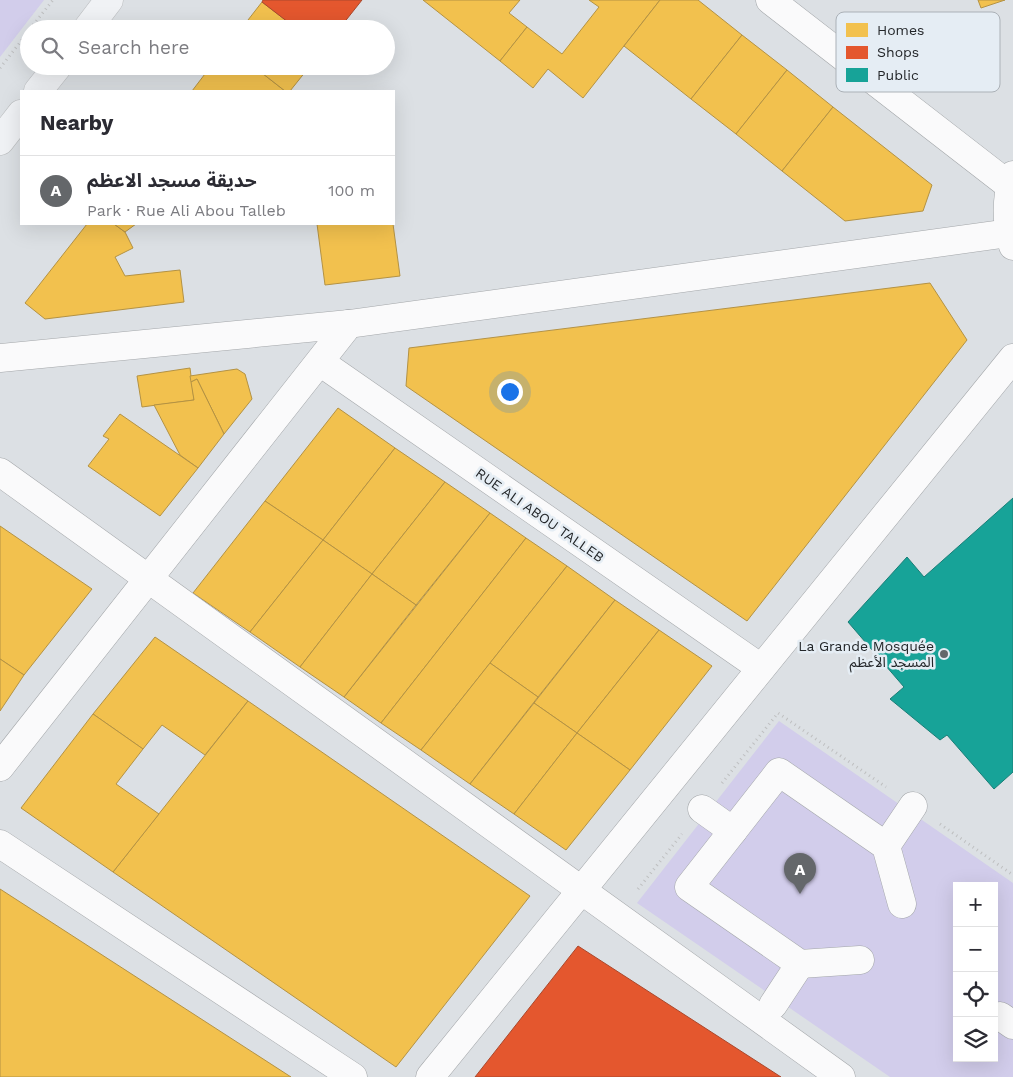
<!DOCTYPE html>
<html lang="en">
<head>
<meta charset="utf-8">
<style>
  :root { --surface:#fff; --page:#f7f7f7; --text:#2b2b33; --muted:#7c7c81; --line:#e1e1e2; --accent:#64676a }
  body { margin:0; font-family:"Work Sans","Noto Sans Arabic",sans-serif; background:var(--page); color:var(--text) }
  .controls { position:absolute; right:15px; bottom:15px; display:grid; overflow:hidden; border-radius:0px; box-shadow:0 5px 20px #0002 }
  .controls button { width:45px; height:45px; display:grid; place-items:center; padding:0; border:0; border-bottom:1px solid var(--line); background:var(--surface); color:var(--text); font:25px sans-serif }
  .you { position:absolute; left:509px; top:391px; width:18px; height:18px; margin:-12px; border:4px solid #fff; border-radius:50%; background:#1a73e8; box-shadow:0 0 0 8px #1a73e833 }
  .badge { display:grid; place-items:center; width:32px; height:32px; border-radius:50%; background:var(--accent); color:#fff; font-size:16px; font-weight:700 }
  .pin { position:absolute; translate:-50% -41px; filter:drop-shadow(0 1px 2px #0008) }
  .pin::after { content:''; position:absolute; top:26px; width:18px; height:15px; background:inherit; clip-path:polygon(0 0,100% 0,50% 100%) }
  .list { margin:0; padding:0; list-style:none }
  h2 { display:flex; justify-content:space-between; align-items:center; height:65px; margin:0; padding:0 20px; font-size:21px }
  h2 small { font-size:16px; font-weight:400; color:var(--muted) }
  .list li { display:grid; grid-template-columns:32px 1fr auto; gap:15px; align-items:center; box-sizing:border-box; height:70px; padding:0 20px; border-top:1px solid var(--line) }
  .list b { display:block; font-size:19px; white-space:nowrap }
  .list p { margin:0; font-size:16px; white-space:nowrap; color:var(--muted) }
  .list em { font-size:16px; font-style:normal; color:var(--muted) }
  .icon { flex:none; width:28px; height:28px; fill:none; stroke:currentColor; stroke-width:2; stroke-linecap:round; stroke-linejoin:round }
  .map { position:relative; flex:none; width:1013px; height:1077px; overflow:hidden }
  .search { position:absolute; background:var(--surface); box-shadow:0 5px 20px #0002; left:20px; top:20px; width:375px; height:55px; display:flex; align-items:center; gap:12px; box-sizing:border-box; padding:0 18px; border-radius:28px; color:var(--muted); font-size:19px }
  .panel { position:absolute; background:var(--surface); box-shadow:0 5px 20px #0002; left:20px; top:90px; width:375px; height:135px; border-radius:0px }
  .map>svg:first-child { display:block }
  .green { fill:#d2cdeb; fill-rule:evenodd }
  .homes { fill:#f2c14e; stroke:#b49243 }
  .shops { fill:#e4572e; stroke:#aa482c }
  .public { fill:#17a398; stroke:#1b7e77 }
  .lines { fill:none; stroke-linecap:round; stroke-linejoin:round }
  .street-casing { stroke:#a3a6a9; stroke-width:29 }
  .primary-casing { stroke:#babcbe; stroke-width:29 }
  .path { stroke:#bebfc0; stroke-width:3; stroke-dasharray:1 4; stroke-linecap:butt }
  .street { stroke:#fafafb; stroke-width:28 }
  .primary { stroke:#f0f2f5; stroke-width:28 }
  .poi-dot { fill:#64676a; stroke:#e5edf4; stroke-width:2 }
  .labels { text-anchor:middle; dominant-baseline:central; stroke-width:5; stroke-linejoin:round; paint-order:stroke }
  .street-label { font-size:14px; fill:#232629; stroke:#e5edf4 }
  .poi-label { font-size:14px; fill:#232629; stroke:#e5edf4; text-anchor:end }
  .key { fill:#e5edf4; stroke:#abb1b7; stroke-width:1 }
  .key-label { font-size:14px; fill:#232629 }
</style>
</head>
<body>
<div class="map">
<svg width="1013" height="1077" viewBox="0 0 1013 1077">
  <rect width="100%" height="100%" fill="#dce0e4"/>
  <g class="green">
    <polygon points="0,0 44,0 0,57"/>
    <path d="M779 721 1013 883V1077H890L637 903ZM957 886H994V1058H957Z"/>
  </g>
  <g class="homes">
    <polygon points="423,0 520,0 509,13 527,27 500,61"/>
    <polygon points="589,0 660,0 583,98 548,69 533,88 500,61 527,27 562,54 599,7"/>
    <polygon points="660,0 698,0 742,35 691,99 624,46"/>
    <polygon points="978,0 1005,0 981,8"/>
    <polygon points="262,2 297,29 241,29"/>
    <polygon points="742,35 787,70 736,134 691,99"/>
    <polygon points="211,66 253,66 285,91 192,91"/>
    <polygon points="253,66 310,66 290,91 285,91"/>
    <polygon points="787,70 833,107 782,171 736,134"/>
    <polygon points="833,107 932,185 923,211 845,221 782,171"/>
    <polygon points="87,224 114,224 125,232 133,248 115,257 125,276 180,270 184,302 45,319 25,303"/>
    <polygon points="114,224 136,224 125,232"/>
    <polygon points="317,224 393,224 400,276 325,285"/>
    <polygon points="930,283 967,340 747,621 406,386 409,348"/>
    <polygon points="190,368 194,400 142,407 137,376"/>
    <polygon points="237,369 245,374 252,399 224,434 197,379 191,382 190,376"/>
    <polygon points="197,379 224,434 198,468 180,455 154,405 194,400 191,382"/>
    <polygon points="338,408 395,448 323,540 265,501"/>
    <polygon points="120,414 198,468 160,516 88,466 109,439 103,436"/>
    <polygon points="395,448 445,482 372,574 323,540"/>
    <polygon points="445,482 490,513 416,605 372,574"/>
    <polygon points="265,501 323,540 250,632 193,593"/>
    <polygon points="490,513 526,538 381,723 344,697"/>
    <polygon points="0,526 92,589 24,675 0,659"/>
    <polygon points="526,538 567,566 421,750 381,723"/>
    <polygon points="323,540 372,574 300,667 250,632"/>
    <polygon points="567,566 615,600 538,697 490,663"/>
    <polygon points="372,574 416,605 344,697 300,667"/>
    <polygon points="615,600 659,630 577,733 534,703"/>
    <polygon points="659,630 712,666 630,770 577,733"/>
    <polygon points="155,637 248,701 205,755 162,725 143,749 93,714"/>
    <polygon points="0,659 24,675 0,711"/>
    <polygon points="490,663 538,697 470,784 421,750"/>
    <polygon points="248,701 530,896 396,1067 113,872"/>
    <polygon points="534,703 577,733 514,814 470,784"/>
    <polygon points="93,714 143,749 116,784 159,814 113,872 21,808"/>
    <polygon points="577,733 630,770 566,850 514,814"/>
    <polygon points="0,889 291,1077 0,1077"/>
  </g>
  <g class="shops">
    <polygon points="263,0 362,0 339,29 297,29 262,2"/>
    <polygon points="578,946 781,1077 475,1077"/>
  </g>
  <polygon class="public" points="1013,498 1013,772 994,789 947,735 940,740 890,699 904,687 848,622 907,557 924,577"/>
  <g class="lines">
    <g class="street-casing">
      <g id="street">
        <polyline points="770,0 1010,186"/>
        <path d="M1013 175C1006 199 1006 223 1013 246"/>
        <polyline points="0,358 349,324 1009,233"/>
        <polyline points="320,362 761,668"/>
        <polyline points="0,472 841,1077"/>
        <polyline points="0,767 349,324"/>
        <polyline points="702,809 733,831"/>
        <polyline points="0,844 353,1077"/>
        <polyline points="886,846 913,806"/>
        <polyline points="860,960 800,964 689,887 779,772 886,846 902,904"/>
        <polyline points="773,1005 800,964"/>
        <polyline points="1000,1016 1013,1025"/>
        <polyline points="430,1077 1013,358"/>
      </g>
    </g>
    <g class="primary-casing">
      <g id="primary">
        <polyline points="87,29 109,0"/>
        <polyline points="38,91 58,66"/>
        <polyline points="0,141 21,114"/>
      </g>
    </g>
    <g class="path">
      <polyline points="30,29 53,0"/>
      <polyline points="0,68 29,31"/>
      <polyline points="722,783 778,713 886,787"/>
      <polyline points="940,824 1013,875"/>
      <polyline points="638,889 682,834"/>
    </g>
    <use href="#street" class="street"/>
    <use href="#primary" class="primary"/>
  </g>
  <circle class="poi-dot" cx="944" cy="654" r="5"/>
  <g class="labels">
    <g class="street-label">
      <text transform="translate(540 515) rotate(35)">RUE ALI ABOU TALLEB</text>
    </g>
    <g class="poi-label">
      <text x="934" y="646">La Grande Mosquée<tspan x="934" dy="16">المسجد الأعظم</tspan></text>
    </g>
  </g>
  <rect x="836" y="12" width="164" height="80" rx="8" class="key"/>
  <rect x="846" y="23" width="22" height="14" fill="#f2c14e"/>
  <rect x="846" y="46" width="22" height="13" fill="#e4572e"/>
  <rect x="846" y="68" width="22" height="14" fill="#17a398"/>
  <g class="key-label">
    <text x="877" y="35">Homes</text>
    <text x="877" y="57">Shops</text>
    <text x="877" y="80">Public</text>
  </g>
</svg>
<div class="controls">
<button>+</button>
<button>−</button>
<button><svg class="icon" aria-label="locate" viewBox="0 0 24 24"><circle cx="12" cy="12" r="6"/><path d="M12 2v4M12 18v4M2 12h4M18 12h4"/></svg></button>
<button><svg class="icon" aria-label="layers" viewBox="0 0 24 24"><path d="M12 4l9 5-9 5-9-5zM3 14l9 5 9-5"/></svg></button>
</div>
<div class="you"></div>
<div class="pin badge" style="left:800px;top:894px">A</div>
<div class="search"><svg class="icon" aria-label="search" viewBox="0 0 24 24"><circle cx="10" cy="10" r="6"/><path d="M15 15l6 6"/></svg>Search here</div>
<section class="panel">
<h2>Nearby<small></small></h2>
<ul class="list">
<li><span class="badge">A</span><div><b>حديقة مسجد الاعظم</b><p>Park · Rue Ali Abou Talleb</p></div><em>100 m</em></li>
</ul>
</section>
</div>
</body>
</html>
